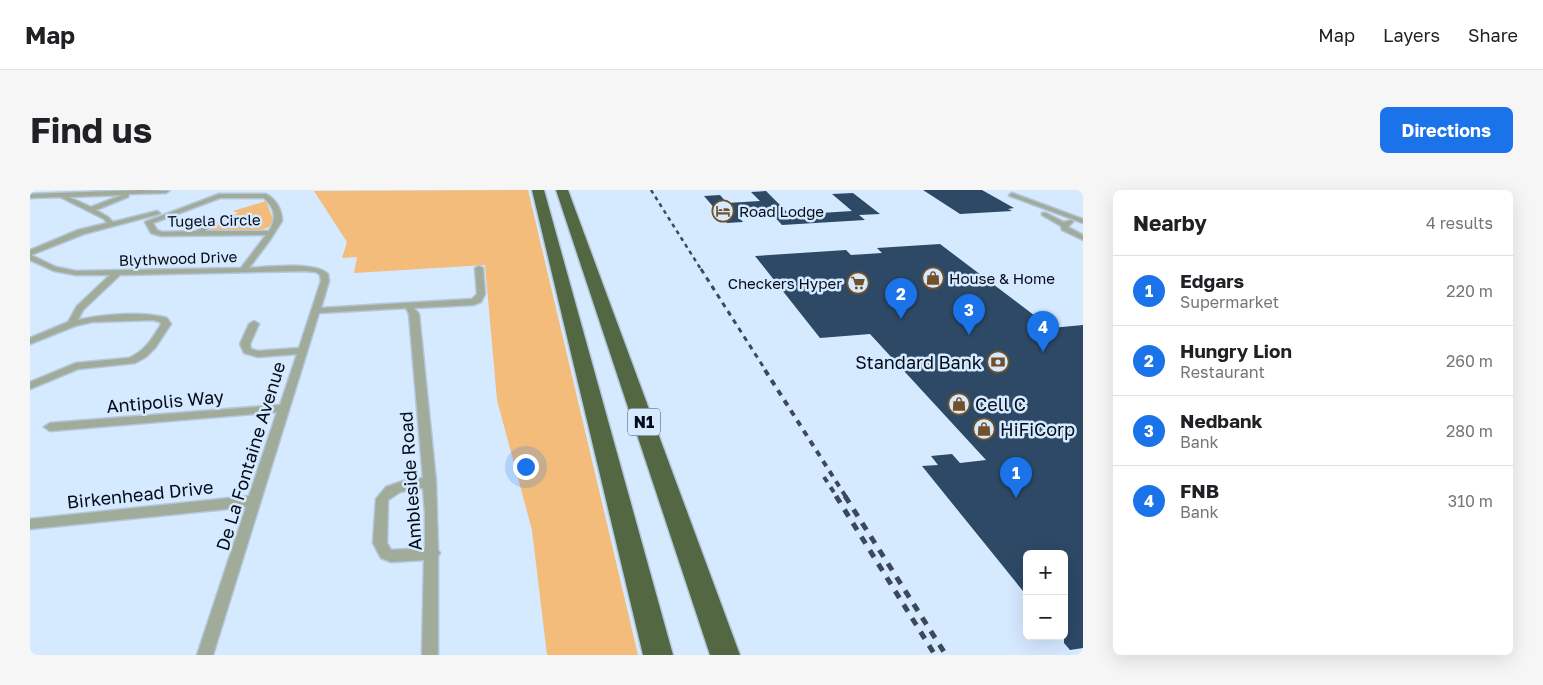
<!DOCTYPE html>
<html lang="en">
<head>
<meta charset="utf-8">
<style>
  :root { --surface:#fff; --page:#f6f6f6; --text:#202124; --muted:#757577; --line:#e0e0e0; --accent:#1a73e8 }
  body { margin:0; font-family:"Golos Text",sans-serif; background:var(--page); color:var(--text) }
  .controls { position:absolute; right:15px; bottom:15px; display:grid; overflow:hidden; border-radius:8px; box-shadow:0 5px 20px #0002 }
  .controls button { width:45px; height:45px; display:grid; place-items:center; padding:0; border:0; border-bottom:1px solid var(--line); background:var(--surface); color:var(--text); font:25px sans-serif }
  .you { position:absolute; left:495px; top:276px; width:18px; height:18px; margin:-12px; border:4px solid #fff; border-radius:50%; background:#1a73e8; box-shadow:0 0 0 8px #1a73e833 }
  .badge { display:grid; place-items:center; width:32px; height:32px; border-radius:50%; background:var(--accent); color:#fff; font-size:16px; font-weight:700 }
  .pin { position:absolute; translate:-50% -41px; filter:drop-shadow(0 1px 2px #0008) }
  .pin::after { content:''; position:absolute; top:26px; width:18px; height:15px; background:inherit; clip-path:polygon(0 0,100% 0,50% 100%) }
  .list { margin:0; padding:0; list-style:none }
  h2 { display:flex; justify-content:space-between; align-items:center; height:65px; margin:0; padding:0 20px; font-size:21px }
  h2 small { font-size:16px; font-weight:400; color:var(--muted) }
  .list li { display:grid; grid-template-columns:32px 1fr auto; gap:15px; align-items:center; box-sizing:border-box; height:70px; padding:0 20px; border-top:1px solid var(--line) }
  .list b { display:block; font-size:19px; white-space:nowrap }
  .list p { margin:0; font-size:16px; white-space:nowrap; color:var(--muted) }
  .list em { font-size:16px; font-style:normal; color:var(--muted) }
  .map { position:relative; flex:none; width:1053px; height:465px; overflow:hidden; border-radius:8px }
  header { display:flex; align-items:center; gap:30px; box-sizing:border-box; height:70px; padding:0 25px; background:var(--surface); border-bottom:1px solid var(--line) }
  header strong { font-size:24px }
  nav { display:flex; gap:28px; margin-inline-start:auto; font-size:18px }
  .intro { display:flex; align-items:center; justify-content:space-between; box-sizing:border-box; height:120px; padding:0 30px }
  h1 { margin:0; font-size:35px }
  .button { padding:12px 22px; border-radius:8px; background:var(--accent); color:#fff; font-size:18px; font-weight:700 }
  main { display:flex; gap:30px; padding:0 30px }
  aside { flex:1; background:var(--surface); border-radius:8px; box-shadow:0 5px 20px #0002 }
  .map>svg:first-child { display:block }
  .green { fill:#f3bc7a }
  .building { fill:#2d4966 }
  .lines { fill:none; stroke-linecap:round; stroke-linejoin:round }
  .minor-casing { stroke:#b3c6da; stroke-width:3 }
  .motorway-casing { stroke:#b3c6da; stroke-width:3 }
  .minor { fill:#a1ab99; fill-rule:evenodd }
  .motorway { fill:#536742; fill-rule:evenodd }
  .rail-far3 { stroke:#3d4958; stroke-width:2.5; stroke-dasharray:4 4; stroke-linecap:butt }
  .rail-far2 { stroke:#3d4958; stroke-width:3; stroke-dasharray:5 5; stroke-linecap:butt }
  .rail-far1 { stroke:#3d4958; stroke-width:4; stroke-dasharray:6 6; stroke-linecap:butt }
  .rail { stroke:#3d4958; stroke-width:5; stroke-dasharray:8 8; stroke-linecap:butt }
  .labels { text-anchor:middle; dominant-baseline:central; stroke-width:5; stroke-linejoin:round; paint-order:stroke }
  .far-poi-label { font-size:15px; fill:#030c18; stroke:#d5e9ff; text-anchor:start }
  .far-street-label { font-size:15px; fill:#030c18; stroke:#d5e9ff }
  .shield { fill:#d5e9ff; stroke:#424e5d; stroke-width:1 }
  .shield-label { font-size:16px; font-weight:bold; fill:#030c18 }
  .poi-label { font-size:18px; fill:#030c18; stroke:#d5e9ff; text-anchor:start }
  .street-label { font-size:18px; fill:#030c18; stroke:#d5e9ff }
</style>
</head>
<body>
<header>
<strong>Map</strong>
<nav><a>Map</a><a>Layers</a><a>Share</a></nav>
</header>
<div class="intro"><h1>Find us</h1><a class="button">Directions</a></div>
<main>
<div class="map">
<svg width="1053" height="465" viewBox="0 0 1053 465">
  <rect width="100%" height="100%" fill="#d5e9ff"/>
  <g class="green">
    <polygon points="498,0 608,465 517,465 502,340 467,210 455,75 324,83 327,67 312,68 317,52 284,1"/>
    <path d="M236 11 243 29 239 37 227 41H178C182 34 192 36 197 31H190L207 29 200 26 208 23 203 21Z"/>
  </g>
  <g class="building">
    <polygon points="893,0 952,0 984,18 978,19 982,21 930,24"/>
    <polygon points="736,1 760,25 822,21 802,4 823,3 850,24 829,25 835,30 752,35 742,24 708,26 713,32 697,33 674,6 690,5 697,13 730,11 721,2"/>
    <polygon points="910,54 1021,138 1053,135 1053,458 1040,460 1034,453 1034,364 997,364 997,406 892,276 908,275 901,266 922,264 930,273 956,270 840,144 790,148 725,66 816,60 821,65 852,63 847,58"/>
  </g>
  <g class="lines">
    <g class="minor-casing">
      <g id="minor">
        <path d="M110 0 139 1 136 3 99 4 98 7 66 20 78 27 83 32 127 21 130 23 129 24 54 44 1 65 26 77 46 81 211 78 236 45 131 46 121 43 115 32 189 4H236C246 9 252 20 252 31L240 50 219 78C238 77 285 71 298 84L299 91 291 118 442 109 447 104 445 78 449 76 453 78 455 104 451 112 443 115 384 118 389 124 406 292 408 360 410 363 408 366V465H392L394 370 361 372 351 368 343 353 346 309 356 297 373 291 393 288 379 124 376 118 289 123 183 465H167L216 317 0 339V329L219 306 247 222 20 241 14 237 20 233 250 215 267 164 228 167 214 163 210 154 219 134 224 131 229 134 220 154 221 159 228 161 269 158 291 91 290 85 286 82 275 81 90 85 53 120 48 130C73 124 113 121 137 128L141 134 125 158 116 167 105 173 48 179 0 199V192L46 173 99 168C115 161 123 148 131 134L130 132 123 130 62 132 45 136 0 154V148L38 132 47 116 80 85H46L24 81 0 70V60L48 40 77 33 74 29 30 7 0 8V4ZM92 5 61 17 39 7ZM190 8H234C245 18 247 28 239 41H175L186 33 182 31 166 41 132 42 127 40 123 33ZM393 298 395 323V358L361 360 357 353 358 310 370 302Z"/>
        <polygon points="982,3 1053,29 1053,33 980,6 979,5"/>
        <polygon points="1012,23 1016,23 1034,32 1042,30 1043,32 1038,37 1053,45 1053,50 1032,40 1031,36 1012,25"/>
      </g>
    </g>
    <g class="motorway-casing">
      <g id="motorway">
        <polygon points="502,0 514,0 643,465 613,465"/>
        <polygon points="526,0 538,0 710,465 680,465"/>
      </g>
    </g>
    <use href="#minor" class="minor"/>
    <use href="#motorway" class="motorway"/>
    <polyline class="rail-far3" points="621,0 672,81"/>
    <polyline class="rail-far2" points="671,79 736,181"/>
    <g class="rail-far1">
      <polyline points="735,180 816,307"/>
      <polyline points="794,287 807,307"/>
    </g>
    <g class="rail">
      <polyline points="806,306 905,465"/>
      <polyline points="815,306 916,465"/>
    </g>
  </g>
  <defs>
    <g id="hotel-ring" transform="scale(1.125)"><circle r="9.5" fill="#d5e9ff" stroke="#725128" stroke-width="1.5"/><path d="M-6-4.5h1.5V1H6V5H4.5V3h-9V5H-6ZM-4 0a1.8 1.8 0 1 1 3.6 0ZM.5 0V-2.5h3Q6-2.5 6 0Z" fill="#725128"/></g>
    <g id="shop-ring" transform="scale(1.125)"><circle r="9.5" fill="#d5e9ff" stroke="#725128" stroke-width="1.5"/><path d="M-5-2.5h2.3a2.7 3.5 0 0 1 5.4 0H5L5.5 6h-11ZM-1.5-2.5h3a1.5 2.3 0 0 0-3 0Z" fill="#725128"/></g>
    <g id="supermarket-ring" transform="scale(1.125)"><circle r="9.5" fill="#d5e9ff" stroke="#725128" stroke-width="1.5"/><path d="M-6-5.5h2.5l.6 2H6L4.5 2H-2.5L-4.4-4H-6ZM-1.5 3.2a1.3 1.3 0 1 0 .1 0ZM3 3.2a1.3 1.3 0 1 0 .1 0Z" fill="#725128"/></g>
    <g id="bank-ring" transform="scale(1.125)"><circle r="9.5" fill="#d5e9ff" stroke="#725128" stroke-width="1.5"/><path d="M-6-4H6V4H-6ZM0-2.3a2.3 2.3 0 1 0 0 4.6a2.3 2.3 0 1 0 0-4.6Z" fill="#725128"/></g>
  </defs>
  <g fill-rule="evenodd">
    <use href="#hotel-ring" x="693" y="21"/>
    <use href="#shop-ring" x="903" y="88"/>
    <use href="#supermarket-ring" x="828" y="93"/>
    <use href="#bank-ring" x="968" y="172"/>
    <use href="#shop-ring" x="929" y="214"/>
    <use href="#shop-ring" x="954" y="239"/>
  </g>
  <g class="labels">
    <g class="far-poi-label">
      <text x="709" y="21">Road Lodge</text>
      <text x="919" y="88">House &amp; Home</text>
      <text x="812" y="93" text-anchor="end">Checkers Hyper</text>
    </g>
    <g class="far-street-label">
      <text transform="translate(184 30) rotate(-1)">Tugela Circle</text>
      <text transform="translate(148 68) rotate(-2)">Blythwood Drive</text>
    </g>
    <rect class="shield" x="598" y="218.5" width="32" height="27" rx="4"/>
    <g class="shield-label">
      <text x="614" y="232">N1</text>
    </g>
    <g class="poi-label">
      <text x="952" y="172" text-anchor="end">Standard Bank</text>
      <text x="945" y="214">Cell C</text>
      <text x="970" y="239">HiFiCorp</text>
    </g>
    <g class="street-label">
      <text transform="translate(135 211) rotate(-5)">Antipolis Way</text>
      <text transform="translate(220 266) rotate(-73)">De La Fontaine Avenue</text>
      <text transform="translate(380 291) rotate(-94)">Ambleside Road</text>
      <text transform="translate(110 304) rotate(-6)">Birkenhead Drive</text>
    </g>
  </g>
</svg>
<div class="controls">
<button>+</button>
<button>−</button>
</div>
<div class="you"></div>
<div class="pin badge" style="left:986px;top:308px">1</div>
<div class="pin badge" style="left:871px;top:129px">2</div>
<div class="pin badge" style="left:939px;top:145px">3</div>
<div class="pin badge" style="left:1013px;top:162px">4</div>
</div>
<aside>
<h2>Nearby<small>4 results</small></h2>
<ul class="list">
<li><span class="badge">1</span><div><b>Edgars</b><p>Supermarket</p></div><em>220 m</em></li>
<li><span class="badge">2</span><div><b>Hungry Lion</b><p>Restaurant</p></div><em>260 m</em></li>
<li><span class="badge">3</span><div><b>Nedbank</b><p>Bank</p></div><em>280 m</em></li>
<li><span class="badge">4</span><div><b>FNB</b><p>Bank</p></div><em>310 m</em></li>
</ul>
</aside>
</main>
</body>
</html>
